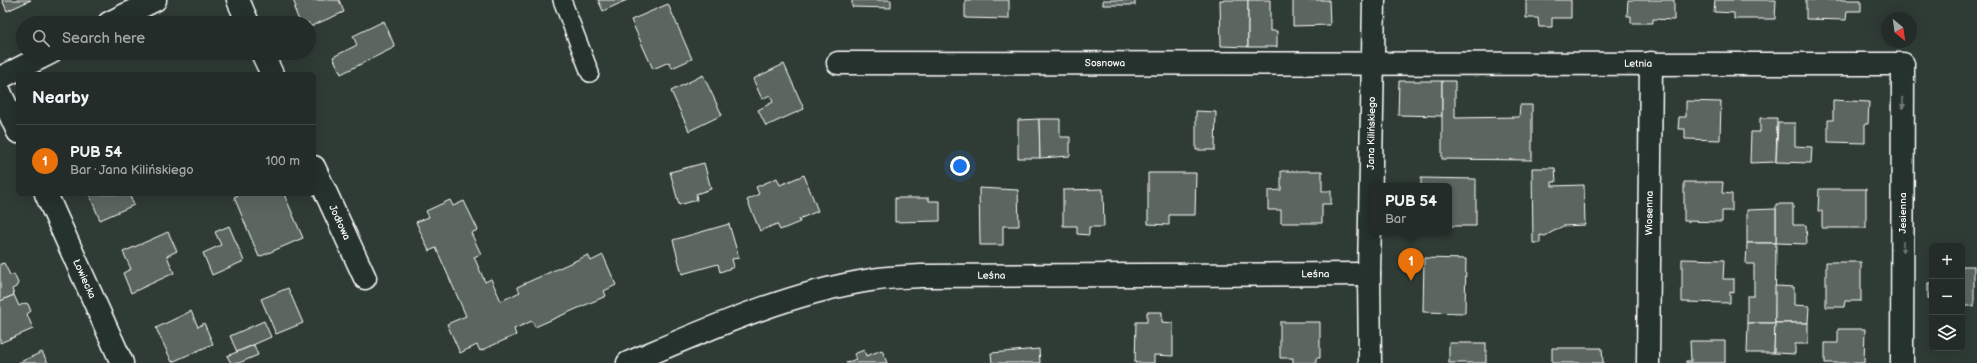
<!DOCTYPE html>
<html lang="en">
<head>
<meta charset="utf-8">
<style>
  :root { --surface:#232c28; --page:#2b3430; --text:#f1f3f6; --muted:#a3a7a8; --line:#404845; --accent:#ff9aa2 }
  body { margin:0; font-family:"Balsamiq Sans",sans-serif; background:var(--page); color:var(--text) }
  .controls { position:absolute; right:12px; bottom:12px; display:grid; overflow:hidden; border-radius:6px; box-shadow:0 4px 16px #0002 }
  .controls button { width:36px; height:36px; display:grid; place-items:center; padding:0; border:0; border-bottom:1px solid var(--line); background:var(--surface); color:var(--text); font:20px sans-serif }
  .compass { position:absolute; left:1881px; top:12px; width:36px; height:36px; border-radius:50%; background:var(--surface); box-shadow:0 4px 16px #0002; rotate:151deg }
  .you { position:absolute; left:960px; top:166px; width:14px; height:14px; margin:-10px; border:3px solid #fff; border-radius:50%; background:#1a73e8; box-shadow:0 0 0 6px #1a73e833 }
  .badge { display:grid; place-items:center; width:26px; height:26px; border-radius:50%; background:var(--accent); color:#fff; font-size:13px; font-weight:700 }
  .pin { position:absolute; translate:-50% -33px; filter:drop-shadow(0 1px 2px #0008) }
  .pin::after { content:''; position:absolute; top:21px; width:14px; height:12px; background:inherit; clip-path:polygon(0 0,100% 0,50% 100%) }
  .popup { position:absolute; left:1370px; top:183px; width:82px; height:52px; box-sizing:border-box; display:grid; place-content:center; border-radius:6px; background:var(--surface); filter:drop-shadow(0 1px 3px #0005); font-size:13px; white-space:nowrap; color:var(--muted) }
  .popup b { font-size:15px; color:var(--text) }
  .popup::after { content:''; position:absolute; left:50%; top:100%; margin-left:-8px; border:8px solid transparent; border-top-color:var(--surface) }
  .list { margin:0; padding:0; list-style:none }
  h2 { display:flex; justify-content:space-between; align-items:center; height:52px; margin:0; padding:0 16px; font-size:17px }
  h2 small { font-size:13px; font-weight:400; color:var(--muted) }
  .list li { display:grid; grid-template-columns:26px 1fr auto; gap:12px; align-items:center; box-sizing:border-box; height:72px; padding:0 16px; border-top:1px solid var(--line) }
  .list b { display:block; font-size:15px; white-space:nowrap }
  .list p { margin:0; font-size:13px; white-space:nowrap; color:var(--muted) }
  .list em { font-size:13px; font-style:normal; color:var(--muted) }
  .icon { flex:none; width:22px; height:22px; fill:none; stroke:currentColor; stroke-width:2; stroke-linecap:round; stroke-linejoin:round }
  .map { position:relative; flex:none; width:1977px; height:363px; overflow:hidden }
  .search { position:absolute; background:var(--surface); box-shadow:0 4px 16px #0002; left:16px; top:16px; width:300px; height:44px; display:flex; align-items:center; gap:10px; box-sizing:border-box; padding:0 14px; border-radius:22px; color:var(--muted); font-size:15px }
  .panel { position:absolute; background:var(--surface); box-shadow:0 4px 16px #0002; left:16px; top:72px; width:300px; height:124px; border-radius:6px }
  .map>svg:first-child { display:block }
  .building { fill:#5b6661; stroke:#fff }
  .lines { fill:none; stroke-linecap:round; stroke-linejoin:round }
  .lane-casing { stroke:#fff; stroke-width:20 }
  .street-casing { stroke:#fff; stroke-width:25 }
  .lane { stroke:#26332d; stroke-width:17 }
  .street { stroke:#26332d; stroke-width:22 }
  .oneway { fill:#727a76 }
  .labels { text-anchor:middle; dominant-baseline:central; stroke-width:3.5; stroke-linejoin:round; paint-order:stroke }
  .street-label { font-size:10px; fill:#fff; stroke:#26332d }
</style>
</head>
<body>
<div class="map">
<svg width="1977" height="363" viewBox="0 0 1977 363">
  <rect width="100%" height="100%" fill="#2f3b35"/>
  <filter id="ink" filterUnits="userSpaceOnUse"><feTurbulence type="fractalNoise" baseFrequency=".025" numOctaves="2"/><feDisplacementMap in="SourceGraphic" scale="8" xChannelSelector="R" yChannelSelector="G"/><feConvolveMatrix kernelMatrix="1 2 1 2 8 2 1 2 1" color-interpolation-filters="sRGB"/></filter>
  <g filter="url(#ink)">
    <g class="building">
      <polygon points="2,0 31,0 7,11"/>
      <polygon points="293,0 339,0 344,12 309,27 309,23 300,23 294,8 296,7"/>
      <polygon points="598,0 627,0 603,11"/>
      <polygon points="852,0 891,0 891,8 852,7"/>
      <polygon points="965,0 1009,0 1009,19 965,18"/>
      <rect x="1103" y="0" width="32" height="5"/>
      <polygon points="1220,0 1248,0 1248,47 1221,46"/>
      <polygon points="1248,0 1270,0 1270,31 1277,31 1277,47 1248,47"/>
      <polygon points="1293,0 1329,0 1330,25 1293,26"/>
      <polygon points="1526,0 1571,0 1571,18 1552,18 1552,27 1539,27 1538,18 1526,18"/>
      <polygon points="1628,0 1674,0 1674,20 1653,19 1653,23 1631,23 1631,16 1627,16"/>
      <polygon points="1715,0 1776,0 1775,19 1734,19 1734,13 1714,12"/>
      <polygon points="1806,0 1861,0 1861,11 1847,11 1846,20 1806,19"/>
      <polygon points="668,4 692,59 672,68 669,62 653,69 631,20"/>
      <polygon points="384,21 395,47 341,74 333,57 357,45 353,36"/>
      <polygon points="784,64 804,109 766,126 758,110 773,102 770,95 762,99 753,79"/>
      <polygon points="703,75 722,115 689,131 671,91"/>
      <polygon points="1399,81 1442,81 1442,116 1398,115"/>
      <polygon points="1442,81 1455,81 1455,118 1519,117 1520,105 1532,105 1532,160 1442,159"/>
      <polygon points="1833,100 1869,102 1868,124 1865,124 1865,143 1828,142 1828,120 1833,120"/>
      <polygon points="1686,101 1721,102 1720,140 1685,139 1685,129 1678,129 1679,117 1686,117"/>
      <polygon points="1196,111 1216,112 1215,150 1196,150"/>
      <polygon points="1760,118 1777,118 1776,162 1750,163 1751,132 1760,132"/>
      <polygon points="1039,119 1040,158 1018,158 1018,120"/>
      <polygon points="1039,119 1060,119 1060,137 1070,137 1070,156 1040,158"/>
      <polygon points="1778,123 1795,123 1795,146 1812,147 1811,163 1776,162"/>
      <polygon points="704,163 711,189 696,194 697,200 679,205 670,172"/>
      <polygon points="1532,168 1555,168 1556,182 1552,182 1552,186 1584,185 1585,225 1563,226 1545,236 1540,235 1540,243 1533,243"/>
      <polygon points="1281,171 1322,171 1322,191 1331,191 1331,204 1322,204 1322,223 1281,223 1281,210 1268,210 1268,191 1281,190"/>
      <polygon points="1148,173 1196,173 1195,215 1169,215 1169,225 1148,224"/>
      <polygon points="804,175 818,211 799,219 800,222 780,230 777,224 760,231 747,200 759,194 756,187 777,178 780,185"/>
      <polygon points="1421,178 1476,179 1476,226 1449,226 1449,186 1421,186"/>
      <polygon points="1684,182 1723,182 1722,193 1732,194 1732,211 1722,211 1722,222 1684,221"/>
      <polygon points="979,188 1018,190 1019,226 1003,226 1003,245 980,245"/>
      <polygon points="1103,189 1104,227 1089,227 1089,235 1077,234 1077,226 1063,226 1063,190"/>
      <polygon points="1819,189 1866,189 1866,228 1822,228 1822,211 1818,211"/>
      <polygon points="89,194 129,194 134,205 100,220"/>
      <polygon points="241,194 284,194 303,238 259,257 234,197"/>
      <polygon points="895,198 929,198 929,201 940,201 940,221 895,222"/>
      <polygon points="450,200 453,206 464,201 478,230 471,233 481,254 474,257 485,282 491,279 501,301 520,292 517,287 588,255 591,261 603,255 616,285 604,291 606,296 535,327 532,321 514,329 516,335 480,351 477,345 460,353 447,324 466,316 436,248 429,251 416,222 429,217 426,211"/>
      <polygon points="1776,204 1793,204 1793,225 1806,225 1807,244 1776,243"/>
      <polygon points="1776,209 1776,243 1747,243 1747,210"/>
      <polygon points="729,224 739,258 732,259 734,267 720,272 718,264 682,274 673,240"/>
      <polygon points="229,226 244,261 212,275 203,253 221,245 215,232"/>
      <polygon points="168,232 177,251 167,256 174,273 131,293 123,273 131,269 123,252"/>
      <polygon points="1747,243 1776,243 1775,323 1747,323 1747,296 1754,296 1754,264 1746,264"/>
      <polygon points="1424,258 1466,259 1465,313 1423,312"/>
      <polygon points="1682,259 1724,260 1723,279 1734,279 1734,293 1730,292 1730,303 1682,302"/>
      <polygon points="1826,262 1861,262 1861,301 1845,301 1844,307 1826,307"/>
      <polygon points="4,263 10,275 14,274 18,283 16,287 12,289 14,295 0,301 0,264"/>
      <rect x="1962" y="266" width="12" height="40"/>
      <rect x="1928" y="283" width="4" height="15"/>
      <polygon points="1775,286 1794,287 1794,305 1809,306 1808,323 1775,323"/>
      <polygon points="288,288 303,323 276,334 261,299"/>
      <polygon points="14,295 19,306 25,303 28,304 31,311 27,314 33,329 0,343 0,301"/>
      <polygon points="191,311 198,327 204,323 213,344 172,362 156,328"/>
      <polygon points="1147,312 1162,312 1162,322 1173,323 1173,356 1154,355 1154,363 1135,363 1136,322 1147,322"/>
      <polygon points="264,321 271,337 237,352 230,336"/>
      <polygon points="1280,322 1320,322 1320,358 1316,358 1316,363 1293,363 1293,358 1280,358"/>
      <polygon points="1748,323 1775,323 1774,353 1747,353"/>
      <polygon points="1775,323 1808,323 1808,344 1795,344 1795,354 1774,353"/>
      <polygon points="1838,329 1865,329 1864,363 1825,363 1825,343 1838,343"/>
      <polygon points="1690,341 1725,341 1725,363 1686,363 1686,361 1691,361"/>
      <rect x="1449" y="343" width="37" height="20"/>
      <polygon points="254,345 258,355 239,363 231,363 227,356"/>
      <polygon points="1552,348 1602,348 1603,363 1552,363"/>
      <polygon points="1039,349 1040,363 992,363 991,353"/>
      <polygon points="864,350 866,356 882,350 887,363 846,363 856,359 854,354"/>
      <polygon points="42,352 48,363 18,363"/>
    </g>
    <g class="lines">
      <g class="lane-casing">
        <polyline id="lane" points="562,0 590,73"/>
      </g>
      <g class="street-casing">
        <g id="street">
          <polyline points="238,0 248,23"/>
          <polyline points="109,23 155,0"/>
          <polyline points="262,53 272,74"/>
          <path id="s1" d="M838 63 1903 64 1902 363"/>
          <polyline points="0,78 50,53"/>
          <polyline points="0,92 18,132"/>
          <path id="s2" d="M314 167 365 278"/>
          <path id="s3" d="M46 194 122 363"/>
          <path id="s4" d="M628 363C706 330 787 293 871 280 887 277 904 277 920 276L1369 274"/>
          <path id="s5" d="M1370 363 1369 274 1374 0"/>
          <path id="s6" d="M1648 363 1651 63"/>
        </g>
      </g>
      <use href="#lane" class="lane"/>
      <use href="#street" class="street"/>
    </g>
    <defs><path id="oneway-solid" d="M-6-.8H1V-3.2L6.5 0L1 3.2V.8H-6Z"/></defs>
    <g class="oneway">
      <use href="#oneway-solid" transform="translate(1903 103) rotate(90)"/>
      <use href="#oneway-solid" transform="translate(1903 247) rotate(90)"/>
    </g>
  </g>
  <g class="labels">
    <g class="street-label">
      <text stroke="none"><textPath href="#s1" startOffset="267">Sosnowa</textPath></text>
      <text stroke="none"><textPath href="#s1" startOffset="800">Letnia</textPath></text>
      <text stroke="none"><textPath href="#s5" startOffset="230">Jana Kilińskiego</textPath></text>
      <text stroke="none"><textPath href="#s6" startOffset="150">Wiosenna</textPath></text>
      <text transform="translate(1903 213) rotate(-90)">Jesienna</text>
      <text stroke="none"><textPath href="#s2" startOffset="61">Jodłowa</textPath></text>
      <text stroke="none"><textPath href="#s4" startOffset="702">Leśna</textPath></text>
      <text stroke="none"><textPath href="#s4" startOffset="378">Leśna</textPath></text>
      <text stroke="none"><textPath href="#s3" startOffset="93">Łowiecka</textPath></text>
    </g>
  </g>
</svg>
<div class="controls">
<button>+</button>
<button>−</button>
<button><svg class="icon" aria-label="layers" viewBox="0 0 24 24"><path d="M12 4l9 5-9 5-9-5zM3 14l9 5 9-5"/></svg></button>
</div>
<svg class="compass" viewBox="-18 -18 36 36"><path d="M0-13l5 13h-10z" fill="#e53935"/><path d="M0 13l5-13h-10z" fill="#a3a7a8"/></svg>
<div class="you"></div>
<div class="pin badge" style="left:1411px;top:281px;background:#e8710a">1</div>
<div class="popup"><b>PUB 54</b>Bar</div>
<div class="search"><svg class="icon" aria-label="search" viewBox="0 0 24 24"><circle cx="10" cy="10" r="6"/><path d="M15 15l6 6"/></svg>Search here</div>
<section class="panel">
<h2>Nearby<small></small></h2>
<ul class="list">
<li><span class="badge" style="background:#e8710a">1</span><div><b>PUB 54</b><p>Bar · Jana Kilińskiego</p></div><em>100 m</em></li>
</ul>
</section>
</div>
</body>
</html>
